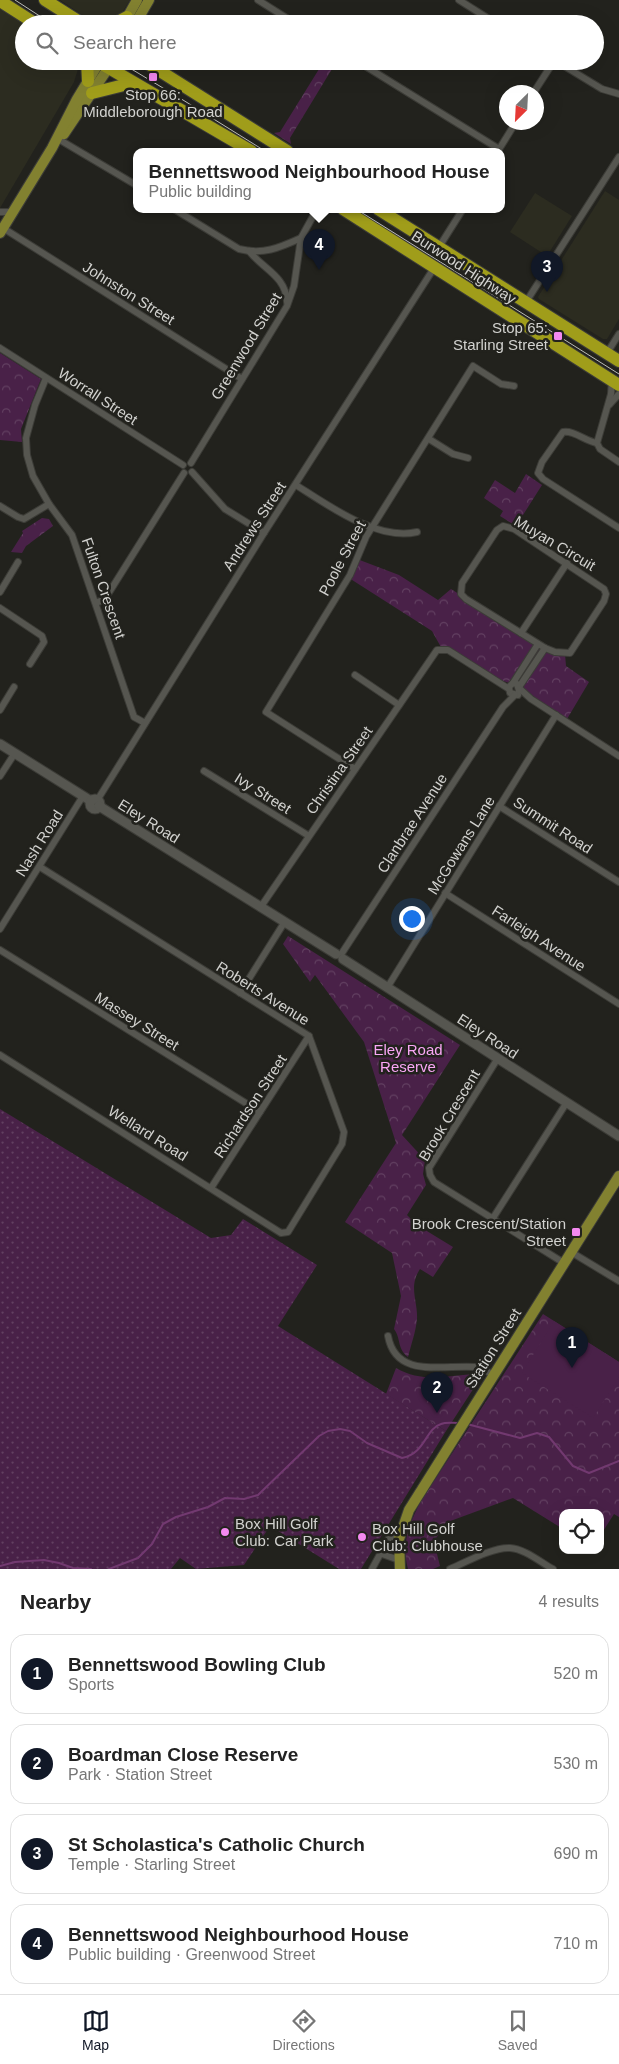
<!DOCTYPE html>
<html lang="en">
<head>
<meta charset="utf-8">
<style>
  :root { --surface:#fff; --page:#f2f2f2; --text:#222; --muted:#767676; --line:#e0e0e0; --accent:#111827 }
  body { margin:0; font-family:Arial,sans-serif; background:var(--page); color:var(--text) }
  .controls { position:absolute; right:15px; bottom:15px; display:grid; overflow:hidden; border-radius:10px; box-shadow:0 5px 20px #0002 }
  .controls button { width:45px; height:45px; display:grid; place-items:center; padding:0; border:0; border-bottom:1px solid var(--line); background:var(--surface); color:var(--text); font:25px sans-serif }
  .compass { position:absolute; left:499px; top:85px; width:45px; height:45px; border-radius:50%; background:var(--surface); box-shadow:0 5px 20px #0002; rotate:204deg }
  .you { position:absolute; left:411px; top:918px; width:18px; height:18px; margin:-12px; border:4px solid #fff; border-radius:50%; background:#1a73e8; box-shadow:0 0 0 8px #1a73e833 }
  .badge { display:grid; place-items:center; width:32px; height:32px; border-radius:50%; background:var(--accent); color:#fff; font-size:16px; font-weight:700 }
  .pin { position:absolute; translate:-50% -41px; filter:drop-shadow(0 1px 2px #0008) }
  .pin::after { content:''; position:absolute; top:26px; width:18px; height:15px; background:inherit; clip-path:polygon(0 0,100% 0,50% 100%) }
  .popup { position:absolute; left:133px; top:148px; width:372px; height:65px; box-sizing:border-box; display:grid; place-content:center; border-radius:10px; background:var(--surface); filter:drop-shadow(0 1px 4px #0005); font-size:16px; white-space:nowrap; color:var(--muted) }
  .popup b { font-size:19px; color:var(--text) }
  .popup::after { content:''; position:absolute; left:50%; top:100%; margin-left:-10px; border:10px solid transparent; border-top-color:var(--surface) }
  .list { margin:0; padding:0; list-style:none }
  h2 { display:flex; justify-content:space-between; align-items:center; height:65px; margin:0; padding:0 20px; font-size:21px }
  h2 small { font-size:16px; font-weight:400; color:var(--muted) }
  .list li { display:grid; grid-template-columns:32px 1fr auto; gap:15px; align-items:center; box-sizing:border-box; height:80px; margin:0 10px 10px; padding:0 10px; border:1px solid var(--line); border-radius:15px }
  .list b { display:block; font-size:19px; white-space:nowrap }
  .list p { margin:0; font-size:16px; white-space:nowrap; color:var(--muted) }
  .list em { font-size:16px; font-style:normal; color:var(--muted) }
  .icon { flex:none; width:28px; height:28px; fill:none; stroke:currentColor; stroke-width:2; stroke-linecap:round; stroke-linejoin:round }
  .map { position:relative; flex:none; width:619px; height:1569px; overflow:hidden }
  .search { position:absolute; background:var(--surface); box-shadow:0 5px 20px #0002; left:15px; right:15px; top:15px; height:55px; display:flex; align-items:center; gap:12px; box-sizing:border-box; padding:0 18px; border-radius:28px; color:var(--muted); font-size:19px }
  .sheet { height:425px; background:var(--surface) }
  nav { display:flex; justify-content:space-around; align-items:center; box-sizing:border-box; height:70px; border-top:1px solid var(--line); background:var(--surface); font-size:14px; color:var(--muted) }
  nav a { display:grid; justify-items:center; gap:2px }
  nav .on { color:var(--accent) }
  .map>svg:first-child { display:block }
  .built { fill:#2c2c20 }
  .grass { fill:url(#grass-dots) }
  .forest { fill:url(#forest-crowns) }
  .pitch { fill:#492148 }
  .lines { fill:none; stroke-linecap:round; stroke-linejoin:round }
  .stream { stroke:#723970; stroke-width:2 }
  .street-casing { stroke:#3c3c37; stroke-width:8 }
  .secondary-casing { stroke:#3c3c37; stroke-width:11 }
  .primary-casing { stroke:#3c3c37; stroke-width:12 }
  .highway-casing { stroke:#3c3c37; stroke-width:14 }
  .street { stroke:#565650; stroke-width:6 }
  .secondary { stroke:#565650; stroke-width:9 }
  .primary { stroke:#828130; stroke-width:10 }
  .highway { stroke:#a09d1a; stroke-width:12 }
  .tram { stroke:#bbbbb8; stroke-width:1 }
  .poi-dot { fill:#f489f0; stroke:#22221d; stroke-width:2 }
  .labels { text-anchor:middle; dominant-baseline:central; stroke-width:5; stroke-linejoin:round; paint-order:stroke }
  .poi-label { font-size:15px; fill:#d2d2cf; stroke:#22221d; text-anchor:end }
  .street-label { font-size:15px; fill:#d2d2cf; stroke:#22221d }
  .park-label { font-size:15px; fill:#f9a6f5; stroke:#22221d }
</style>
</head>
<body>
<div class="map">
<svg width="619" height="1569" viewBox="0 0 619 1569">
  <defs>
    <pattern id="grass-dots" width="8" height="8" patternUnits="userSpaceOnUse" patternTransform="scale(1.25)"><rect width="8" height="8" fill="#492148"/><path d="M2 2h.1M6 6h.1" fill="none" stroke="#624061" stroke-width="1.8" stroke-linecap="round"/></pattern>
    <pattern id="forest-crowns" width="20" height="18" patternUnits="userSpaceOnUse" patternTransform="scale(1.25)"><rect width="20" height="18" fill="#492148"/><path d="M2 6a3 3 0 1 1 6 0M12 15a3 3 0 1 1 6 0" fill="none" stroke="#624061"/></pattern>
  </defs>
  <rect width="100%" height="100%" fill="#22221d"/>
  <g class="built">
    <polygon points="60,0 130,0 118,19 104,24 94,23"/>
    <polygon points="0,9 24,24 24,61 75,61 78,69 74,82 0,208"/>
    <polygon points="605,191 619,200 619,319 607,339 603,339 539,299 538,297"/>
    <polygon points="535,193 572,216 547,256 510,232"/>
  </g>
  <polygon class="grass" points="0,1109 211,1238 231,1235 243,1219 317,1265 278,1326 446,1431 361,1569 339,1569 270,1526 244,1565 196,1569 180,1558 171,1569 0,1569"/>
  <g class="forest">
    <polygon points="324,61 341,63 335,64 290,138 291,144 274,133 280,132"/>
    <polygon points="0,353 41,379 21,429 22,442 0,440"/>
    <polygon points="526,474 542,485 516,526 500,516 503,511 484,498 495,480 515,493"/>
    <polygon points="42,518 49,519 53,526 26,546 22,553 11,552 23,533 22,531"/>
    <polygon points="357,559 399,575 438,600 451,589 538,644 565,654 566,666 589,682 567,719 512,684 491,677 442,649 432,631 349,578"/>
    <path d="M288 936 460 1045 402 1135 425 1160 423 1174 426 1185 407 1215 417 1225 453 1247 433 1277 420 1269C408 1287 418 1301 417 1319 416 1331 411 1345 408 1357 397 1349 401 1338 394 1329L401 1296 392 1253 345 1222 396 1143 364 1042 315 975 310 982 283 944Z"/>
    <path d="M543 1314 619 1362V1517L614 1514 600 1536V1513H563V1529L513 1498 445 1523 434 1542 440 1566 433 1569H408C401 1543 409 1524 421 1501Z"/>
    <path d="M396 1368C422 1383 446 1376 474 1374L478 1376 479 1380 446 1431 386 1394Z"/>
  </g>
  <polygon class="pitch" points="554,1321 619,1362 619,1377 593,1418 522,1373"/>
  <g class="lines">
    <g class="stream">
      <polyline points="467,1424 520,1438 537,1433 549,1437 573,1466 589,1473 619,1461"/>
      <polyline points="0,1566 15,1562 44,1560 59,1563 73,1568 91,1569"/>
      <path d="M109 1569 138 1558 152 1544 163 1524 176 1517 208 1507 225 1498 244 1499 258 1495 319 1436 328 1431 340 1429 350 1431 367 1443 402 1458C426 1453 425 1429 441 1424 446 1422 452 1423 458 1423"/>
    </g>
    <g class="street-casing">
      <g id="street">
        <polyline points="258,0 296,24"/>
        <polyline points="459,0 497,24"/>
        <polyline points="357,61 499,149"/>
        <polyline points="556,61 602,89 619,94"/>
        <polyline points="534,92 554,61"/>
        <polyline points="60,140 136,185"/>
        <polyline points="498,151 516,122"/>
        <path d="M174 209 239 249C263 255 279 248 301 238"/>
        <polyline points="0,212 13,212"/>
        <polyline points="3,228 242,379"/>
        <polyline points="439,247 463,209"/>
        <path d="M249 251C263 269 286 276 287 302"/>
        <polyline points="526,302 619,157"/>
        <polyline points="0,348 183,465"/>
        <polyline points="607,353 619,334"/>
        <polyline points="46,378 35,405 26,438 27,455 33,476 49,504 72,535 134,717 145,723"/>
        <polyline points="612,380 611,394 597,443 600,449 619,462"/>
        <polyline points="609,405 619,394"/>
        <polyline points="429,439 453,454 468,458"/>
        <path d="M597 443C585 441 574 430 563 432L542 462 538 473 543 479 619 528"/>
        <polyline points="191,463 287,306 294,286 301,238 317,209"/>
        <polyline points="192,472 225,509 264,533"/>
        <path d="M296 485C329 506 377 541 417 532"/>
        <polyline points="0,506 18,517 24,519 49,504"/>
        <polygon points="503,526 514,529 604,589 606,594 604,601 570,653 555,652 545,648 466,599 461,594 462,583 497,530"/>
        <polyline points="0,592 18,562"/>
        <polyline points="96,603 105,599 184,473"/>
        <polyline points="0,608 42,636 44,642 30,664"/>
        <polyline points="521,633 567,563"/>
        <polyline points="355,675 399,705"/>
        <polyline points="513,683 538,644"/>
        <polyline points="519,687 545,648"/>
        <polyline points="520,689 531,699 619,756"/>
        <polyline points="518,695 510,693 509,687 513,683 517,684 519,691"/>
        <polyline points="0,710 14,687"/>
        <polyline points="355,769 266,712 350,575 366,537 473,366 501,384 514,386"/>
        <polyline points="204,771 309,836"/>
        <polyline points="0,776 15,753"/>
        <polyline points="98,799 264,533 434,268"/>
        <polyline points="499,806 619,882"/>
        <polyline points="445,893 619,1004"/>
        <polyline points="260,908 437,650 448,650 509,689"/>
        <polyline points="0,929 83,796"/>
        <polyline points="0,950 260,1112"/>
        <polyline points="342,953 503,707 515,695"/>
        <polyline points="387,988 556,715"/>
        <polyline points="240,993 284,923"/>
        <polyline points="0,1055 281,1233 288,1232 342,1144 344,1132 309,1036 40,867"/>
        <polyline points="498,1058 429,1168 430,1175 434,1182 564,1263"/>
        <polyline points="211,1188 309,1036"/>
        <polyline points="493,1218 567,1102"/>
        <polyline points="571,1252 619,1281"/>
        <path d="M388 1336C396 1380 445 1364 476 1367 482 1367 488 1372 493 1375"/>
        <polyline points="382,1554 399,1560"/>
        <polyline points="372,1569 390,1536 399,1539"/>
        <path d="M450 1569C466 1562 493 1547 510 1548 525 1549 540 1562 553 1569"/>
      </g>
    </g>
    <g class="secondary-casing">
      <g id="secondary">
        <polyline points="0,744 91,801"/>
        <circle cx="95" cy="804" r="5"/>
        <polyline points="99,806 336,954"/>
        <polyline points="343,959 619,1136"/>
      </g>
    </g>
    <g class="primary-casing">
      <g id="primary">
        <polyline points="124,23 137,0"/>
        <polyline points="135,24 149,0"/>
        <polyline points="64,134 113,61"/>
        <polyline points="0,233 52,148 77,99 100,61"/>
        <polyline points="400,1569 399,1539 409,1510 619,1176"/>
      </g>
    </g>
    <g class="highway-casing">
      <g id="highway">
        <polyline points="45,0 83,24"/>
        <polyline points="0,1 36,24"/>
        <polyline points="114,24 127,17"/>
        <polyline points="87,61 88,81"/>
        <polyline points="97,61 251,151"/>
        <polyline points="144,61 287,151"/>
        <polyline points="92,93 132,83"/>
        <polyline points="343,209 619,385"/>
        <polyline points="378,209 619,361"/>
      </g>
    </g>
    <use href="#street" class="street"/>
    <use href="#secondary" class="secondary"/>
    <use href="#primary" class="primary"/>
    <use href="#highway" class="highway"/>
    <g class="tram">
      <polyline points="15,0 52,24"/>
      <polyline points="118,61 183,100 265,151"/>
      <polyline points="356,209 619,374"/>
    </g>
  </g>
  <g class="poi-dot">
    <rect x="148" y="72" width="10" height="10" rx="2.5"/>
    <rect x="553" y="331" width="10" height="10" rx="2.5"/>
    <rect x="571" y="1227" width="10" height="10" rx="2.5"/>
    <circle cx="225" cy="1532" r="5"/>
    <circle cx="362" cy="1537" r="5"/>
  </g>
  <g class="labels">
    <g class="poi-label">
      <text x="153" y="94" text-anchor="middle">Stop 66:<tspan x="153" dy="17">Middleborough Road</tspan></text>
      <text x="548" y="327">Stop 65:<tspan x="548" dy="17">Starling Street</tspan></text>
      <text x="566" y="1223">Brook Crescent/Station<tspan x="566" dy="17">Street</tspan></text>
      <text x="235" y="1523" text-anchor="start">Box Hill Golf<tspan x="235" dy="17">Club: Car Park</tspan></text>
      <text x="372" y="1528" text-anchor="start">Box Hill Golf<tspan x="372" dy="17">Club: Clubhouse</tspan></text>
    </g>
    <g class="street-label">
      <text transform="translate(464 267) rotate(33)">Burwood Highway</text>
      <text transform="translate(129 293) rotate(32)">Johnston Street</text>
      <text transform="translate(246 346) rotate(-59)">Greenwood Street</text>
      <text transform="translate(98 396) rotate(33)">Worrall Street</text>
      <text transform="translate(254 526) rotate(-57)">Andrews Street</text>
      <text transform="translate(555 543) rotate(31)">Muyan Circuit</text>
      <text transform="translate(342 558) rotate(-62)">Poole Street</text>
      <text transform="translate(104 588) rotate(71)">Fulton Crescent</text>
      <text transform="translate(339 770) rotate(-55)">Christina Street</text>
      <text transform="translate(263 793) rotate(32)">Ivy Street</text>
      <text transform="translate(149 821) rotate(32)">Eley Road</text>
      <text transform="translate(412 823) rotate(-57)">Clanbrae Avenue</text>
      <text transform="translate(553 825) rotate(33)">Summit Road</text>
      <text transform="translate(39 843) rotate(-58)">Nash Road</text>
      <text transform="translate(461 845) rotate(-58)">McGowans Lane</text>
      <text transform="translate(539 938) rotate(33)">Farleigh Avenue</text>
      <text transform="translate(263 993) rotate(32)">Roberts Avenue</text>
      <text transform="translate(137 1021) rotate(32)">Massey Street</text>
      <text transform="translate(488 1036) rotate(33)">Eley Road</text>
      <text transform="translate(250 1106) rotate(-57)">Richardson Street</text>
      <text transform="translate(449 1115) rotate(-59)">Brook Crescent</text>
      <text transform="translate(148 1133) rotate(32)">Wellard Road</text>
      <text transform="translate(493 1348) rotate(-58)">Station Street</text>
    </g>
    <g class="park-label">
      <text x="408" y="1049">Eley Road<tspan x="408" dy="17">Reserve</tspan></text>
    </g>
  </g>
</svg>
<div class="controls">
<button><svg class="icon" aria-label="locate" viewBox="0 0 24 24"><circle cx="12" cy="12" r="6"/><path d="M12 2v4M12 18v4M2 12h4M18 12h4"/></svg></button>
</div>
<svg class="compass" viewBox="-18 -18 36 36"><path d="M0-13l5 13h-10z" fill="#e53935"/><path d="M0 13l5-13h-10z" fill="#767676"/></svg>
<div class="you"></div>
<div class="pin badge" style="left:572px;top:1368px">1</div>
<div class="pin badge" style="left:437px;top:1413px">2</div>
<div class="pin badge" style="left:547px;top:292px">3</div>
<div class="pin badge" style="left:319px;top:270px">4</div>
<div class="popup"><b>Bennettswood Neighbourhood House</b>Public building</div>
<div class="search"><svg class="icon" aria-label="search" viewBox="0 0 24 24"><circle cx="10" cy="10" r="6"/><path d="M15 15l6 6"/></svg>Search here</div>
</div>
<section class="sheet">
<h2>Nearby<small>4 results</small></h2>
<ul class="list">
<li><span class="badge">1</span><div><b>Bennettswood Bowling Club</b><p>Sports</p></div><em>520 m</em></li>
<li><span class="badge">2</span><div><b>Boardman Close Reserve</b><p>Park · Station Street</p></div><em>530 m</em></li>
<li><span class="badge">3</span><div><b>St Scholastica's Catholic Church</b><p>Temple · Starling Street</p></div><em>690 m</em></li>
<li><span class="badge">4</span><div><b>Bennettswood Neighbourhood House</b><p>Public building · Greenwood Street</p></div><em>710 m</em></li>
</ul>
</section>
<nav>
<a class="on"><svg class="icon" aria-label="map" viewBox="0 0 24 24"><path d="M3 6l6-2 6 2 6-2v14l-6 2-6-2-6 2zM9 4v14M15 6v14"/></svg>Map</a>
<a><svg class="icon" aria-label="directions" viewBox="0 0 24 24"><path d="M12 3l9 9-9 9-9-9zM9 14v-3h6M13 9l2 2-2 2"/></svg>Directions</a>
<a><svg class="icon" aria-label="saved" viewBox="0 0 24 24"><path d="M7 4h10v16l-5-4-5 4z"/></svg>Saved</a>
</nav>
</body>
</html>
